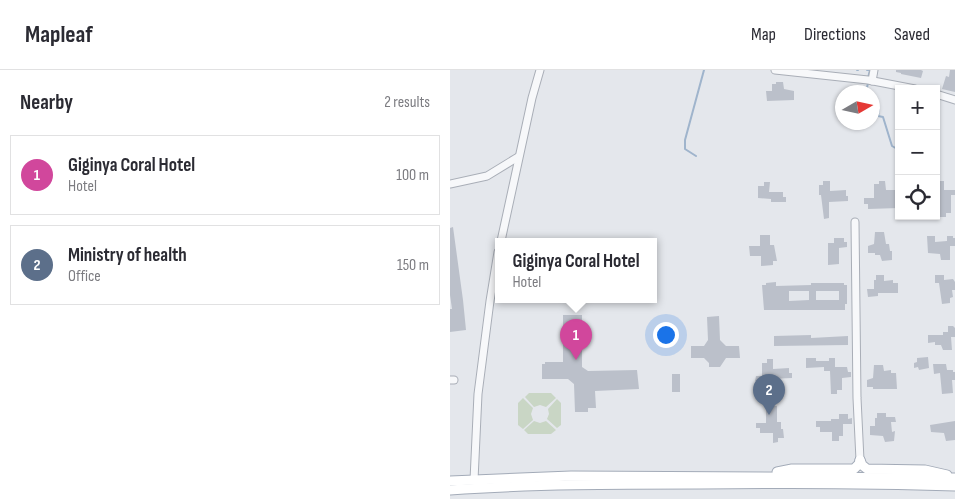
<!DOCTYPE html>
<html lang="en">
<head>
<meta charset="utf-8">
<style>
  :root { --surface:#fff; --page:#f2f2f3; --text:#2b2b33; --muted:#7c7c81; --line:#e1e1e2; --accent:#d1495b }
  body { margin:0; font-family:"Sofia Sans Condensed",sans-serif; background:var(--page); color:var(--text) }
  .controls { position:absolute; right:15px; top:15px; display:grid; overflow:hidden; border-radius:0px; box-shadow:0 1px 4px #0004 }
  .controls button { width:45px; height:45px; display:grid; place-items:center; padding:0; border:0; border-bottom:1px solid var(--line); background:var(--surface); color:var(--text); font:25px sans-serif }
  .compass { position:absolute; left:385px; top:15px; width:45px; height:45px; border-radius:50%; background:var(--surface); box-shadow:0 1px 4px #0004; rotate:81deg }
  .you { position:absolute; left:215px; top:264px; width:18px; height:18px; margin:-12px; border:4px solid #fff; border-radius:50%; background:#1a73e8; box-shadow:0 0 0 8px #1a73e833 }
  .badge { display:grid; place-items:center; width:32px; height:32px; border-radius:50%; background:var(--accent); color:#fff; font-size:16px; font-weight:700 }
  .pin { position:absolute; translate:-50% -41px; filter:drop-shadow(0 1px 2px #0008) }
  .pin::after { content:''; position:absolute; top:26px; width:18px; height:15px; background:inherit; clip-path:polygon(0 0,100% 0,50% 100%) }
  .popup { position:absolute; left:45px; top:168px; width:162px; height:65px; box-sizing:border-box; display:grid; place-content:center; border-radius:0px; background:var(--surface); filter:drop-shadow(0 1px 4px #0005); font-size:16px; white-space:nowrap; color:var(--muted) }
  .popup b { font-size:19px; color:var(--text) }
  .popup::after { content:''; position:absolute; left:50%; top:100%; margin-left:-10px; border:10px solid transparent; border-top-color:var(--surface) }
  .list { margin:0; padding:0; list-style:none }
  h2 { display:flex; justify-content:space-between; align-items:center; height:65px; margin:0; padding:0 20px; font-size:21px }
  h2 small { font-size:16px; font-weight:400; color:var(--muted) }
  .list li { display:grid; grid-template-columns:32px 1fr auto; gap:15px; align-items:center; box-sizing:border-box; height:80px; margin:0 10px 10px; padding:0 10px; border:1px solid var(--line); border-radius:0px }
  .list b { display:block; font-size:19px; white-space:nowrap }
  .list p { margin:0; font-size:16px; white-space:nowrap; color:var(--muted) }
  .list em { font-size:16px; font-style:normal; color:var(--muted) }
  .icon { flex:none; width:28px; height:28px; fill:none; stroke:currentColor; stroke-width:2; stroke-linecap:round; stroke-linejoin:round }
  .map { position:relative; flex:none; width:505px; height:429px; overflow:hidden }
  header { display:flex; align-items:center; gap:30px; box-sizing:border-box; height:70px; padding:0 25px; background:var(--surface); border-bottom:1px solid var(--line) }
  header strong { font-size:24px }
  nav { display:flex; gap:28px; margin-inline-start:auto; font-size:18px }
  main { display:flex }
  aside { flex:1; background:var(--surface) }
  .map>svg:first-child { display:block }
  .green { fill:#c9d6c5 }
  .lines { fill:none; stroke-linecap:round; stroke-linejoin:round }
  .stream { stroke:#9fb4cc; stroke-width:2 }
  .building { fill:#bbc0ca; fill-rule:evenodd }
  .minor-casing { stroke:#a9aeb7; stroke-width:9 }
  .major-casing { stroke:#a3abb8; stroke-width:11 }
  .minor { stroke:#f7f8fa; stroke-width:7 }
  .major { stroke:#fff; stroke-width:9 }
</style>
</head>
<body>
<header>
<strong>Mapleaf</strong>
<nav><a>Map</a><a>Directions</a><a>Saved</a></nav>
</header>
<main>
<aside>
<h2>Nearby<small>2 results</small></h2>
<ul class="list">
<li><span class="badge" style="background:#d1479c">1</span><div><b>Giginya Coral Hotel</b><p>Hotel</p></div><em>100 m</em></li>
<li><span class="badge" style="background:#5c6f8a">2</span><div><b>Ministry of health</b><p>Office</p></div><em>150 m</em></li>
</ul>
</aside>
<div class="map">
<svg width="505" height="429" viewBox="0 0 505 429">
  <rect width="100%" height="100%" fill="#e4e7ec"/>
  <g class="green">
    <polygon points="79,323 101,323 106,328 96,337 90,335 84,337 75,327"/>
    <polygon points="73,328 83,338 81,344 83,350 73,359 68,355 68,333"/>
    <polygon points="107,329 111,333 111,355 107,358 97,349 99,344 98,339"/>
    <polygon points="84,351 90,353 96,351 106,360 101,364 78,364 74,360"/>
  </g>
  <g class="lines">
    <g class="stream">
      <polyline points="407,0 408,0"/>
      <polyline points="417,0 420,0 418,8"/>
      <polyline points="416,22 418,13"/>
      <polyline points="422,35 429,40 428,46 433,47 442,76 449,80"/>
      <polyline points="246,86 235,79 235,70 254,0"/>
    </g>
  </g>
  <g class="building">
    <polygon points="446,0 471,0 473,1 471,8 451,4 451,3 446,2"/>
    <polygon points="500,0 505,0 505,22 492,19 496,6 499,7"/>
    <polygon points="326,12 333,12 334,19 344,21 344,30 317,31 316,21 322,21 322,14 326,14"/>
    <polygon points="373,111 380,111 380,121 396,120 396,126 398,126 398,131 379,132 379,148 374,149 371,125 369,125 369,115 373,115"/>
    <polygon points="429,111 435,111 436,120 448,120 449,138 418,139 418,134 414,134 414,128 424,128 424,114 429,114"/>
    <polygon points="487,111 494,111 494,120 505,120 505,125 501,125 501,143 496,143 496,147 489,147"/>
    <polygon points="314,112 320,112 319,122 333,122 333,127 336,127 336,132 321,132 321,129 308,128 308,116 314,116"/>
    <polygon points="3,157 13,230 16,260 0,262 0,239 2,239 0,225 0,158"/>
    <polygon points="425,162 434,162 436,174 439,174 440,181 442,181 442,190 432,191 430,185 425,185 425,183 418,183 418,176 424,174"/>
    <polygon points="310,165 320,165 320,175 324,175 327,191 323,191 323,195 311,196 311,186 300,186 299,176 310,176"/>
    <polygon points="477,166 485,166 485,172 497,171 497,166 503,166 503,168 505,168 505,176 500,176 500,190 491,190 490,184 478,183"/>
    <polygon points="384,168 394,168 394,172 397,172 397,177 389,178 389,194 378,195 378,173 384,173"/>
    <polygon points="426,205 434,205 434,211 443,210 443,213 448,213 448,223 428,223 428,226 418,227 417,219 424,219 424,210 426,210"/>
    <polygon points="485,205 494,205 494,210 503,209 505,212 505,220 502,220 503,227 500,228 500,233 492,234 489,213 485,213"/>
    <path d="M326 212V216L361 215V213H394V215H397V234H395V240H314L312 215H316V213ZM339 221H359V230L339 231ZM366 221H389V230H366Z"/>
    <polygon points="113,245 132,245 132,297 138,301 187,300 189,319 145,321 146,338 138,338 138,342 125,342 124,314 118,309 92,309 92,294 95,294 95,292 113,292"/>
    <polygon points="269,246 270,270 276,276 289,276 290,288 276,288 270,297 259,297 259,293 254,288 241,288 241,276 254,276 258,270 257,247"/>
    <polygon points="498,256 503,256 505,258 505,267 501,267 502,280 493,280 491,275 485,275 485,272 478,273 478,265 493,265 493,262 498,262"/>
    <polygon points="361,265 361,268 398,266 398,275 324,276 324,266"/>
    <polygon points="478,287 479,298 469,300 468,297 464,298 464,293 467,292 467,288"/>
    <polygon points="356,288 366,288 366,291 379,291 379,288 385,288 385,297 397,297 398,302 401,302 401,307 392,308 392,320 387,320 387,324 381,324 380,301 374,301 374,297 356,298"/>
    <polygon points="317,289 323,289 323,299 339,298 339,303 342,303 342,308 319,309 319,316 309,316 309,311 305,311 306,306 312,306 312,293 317,293"/>
    <polygon points="483,294 496,294 497,300 503,300 503,302 505,302 505,310 502,310 503,323 492,324 490,303 484,304"/>
    <polygon points="424,295 433,295 434,301 441,300 441,303 446,303 447,319 423,319 423,317 417,317 417,310 423,308"/>
    <rect x="222" y="304" width="8" height="18"/>
    <polygon points="320,336 327,336 327,352 331,352 331,359 333,359 334,368 328,368 328,372 323,373 323,363 310,363 310,358 306,358 306,353 316,353 316,340 320,340"/>
    <polygon points="427,343 436,343 436,347 445,347 446,352 441,352 442,362 445,361 444,371 435,372 433,366 420,365 420,356 425,356 425,348 427,348"/>
    <polygon points="389,344 398,344 398,349 402,348 402,354 393,354 393,366 389,366 389,371 382,371 382,362 370,362 370,357 366,357 366,351 381,351 381,349 389,349"/>
    <polygon points="505,351 505,370 496,371 494,363 481,362 480,355"/>
  </g>
  <g class="lines">
    <g class="minor-casing">
      <g id="minor">
        <polyline points="325,0 418,10 465,19"/>
        <polyline points="422,11 424,0"/>
        <polyline points="486,24 505,30"/>
        <polyline points="0,114 37,106 68,87"/>
        <polyline points="405,152 407,328 410,390"/>
        <polyline points="51,171 82,28 90,0"/>
        <polyline points="0,310 4,310"/>
        <polyline points="24,410 28,324 40,231 48,182"/>
      </g>
    </g>
    <g class="major-casing">
      <g id="major">
        <polyline points="410,390 412,395 417,399 475,400 497,405"/>
        <polyline points="327,402 342,399 404,399 409,394 410,390"/>
        <polyline points="0,411 121,406 505,408"/>
        <path d="M0 420C84 414 167 414 251 414 335 413 420 413 505 416"/>
      </g>
    </g>
    <use href="#minor" class="minor"/>
    <use href="#major" class="major"/>
  </g>
</svg>
<div class="controls">
<button>+</button>
<button>−</button>
<button><svg class="icon" aria-label="locate" viewBox="0 0 24 24"><circle cx="12" cy="12" r="6"/><path d="M12 2v4M12 18v4M2 12h4M18 12h4"/></svg></button>
</div>
<svg class="compass" viewBox="-18 -18 36 36"><path d="M0-13l5 13h-10z" fill="#e53935"/><path d="M0 13l5-13h-10z" fill="#7c7c81"/></svg>
<div class="you"></div>
<div class="pin badge" style="left:126px;top:290px;background:#d1479c">1</div>
<div class="popup"><b>Giginya Coral Hotel</b>Hotel</div>
<div class="pin badge" style="left:319px;top:345px;background:#5c6f8a">2</div>
</div>
</main>
</body>
</html>
